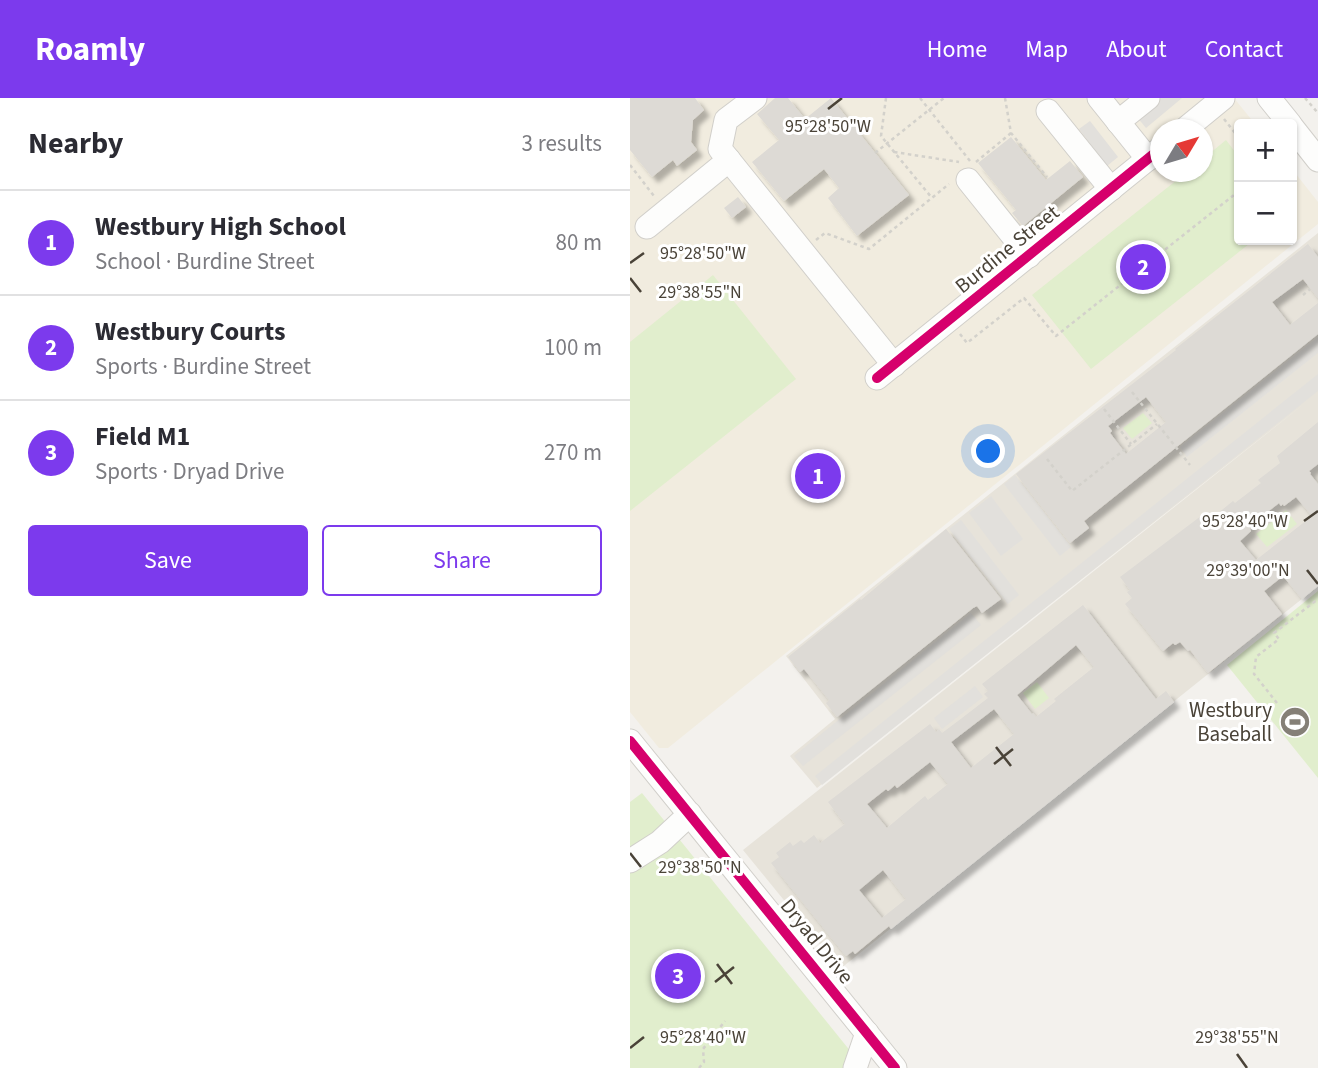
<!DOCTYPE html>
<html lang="en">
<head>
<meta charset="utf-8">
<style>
  :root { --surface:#fff; --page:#f2f2f3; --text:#2b2b33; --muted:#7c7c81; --line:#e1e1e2; --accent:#7c3aed }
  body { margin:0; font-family:"Source Sans 3",sans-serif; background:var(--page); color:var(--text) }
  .controls { position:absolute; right:21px; top:21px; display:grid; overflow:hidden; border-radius:7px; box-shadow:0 2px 5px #0004 }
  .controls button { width:63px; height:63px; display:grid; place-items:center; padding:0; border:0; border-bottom:2px solid var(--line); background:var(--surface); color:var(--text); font:35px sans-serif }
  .compass { position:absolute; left:520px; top:21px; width:63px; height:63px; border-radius:50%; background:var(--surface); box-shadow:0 2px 5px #0004; rotate:52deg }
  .you { position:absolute; left:359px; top:354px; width:24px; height:24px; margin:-18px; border:5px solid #fff; border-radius:50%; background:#1a73e8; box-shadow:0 0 0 10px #1a73e833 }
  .badge { display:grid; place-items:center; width:46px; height:46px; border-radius:50%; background:var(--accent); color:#fff; font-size:23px; font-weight:700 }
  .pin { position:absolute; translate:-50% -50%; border:4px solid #fff; box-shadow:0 2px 7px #0006 }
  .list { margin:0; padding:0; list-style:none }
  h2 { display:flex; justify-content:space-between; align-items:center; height:91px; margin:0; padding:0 28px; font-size:30px }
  h2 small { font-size:23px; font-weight:400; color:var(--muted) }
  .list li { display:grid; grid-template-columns:46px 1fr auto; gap:21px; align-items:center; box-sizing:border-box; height:105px; padding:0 28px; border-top:2px solid var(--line) }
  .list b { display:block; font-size:26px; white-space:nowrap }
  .list p { margin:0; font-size:23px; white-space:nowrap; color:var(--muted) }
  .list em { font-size:23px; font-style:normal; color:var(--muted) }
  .actions { display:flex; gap:14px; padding:21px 28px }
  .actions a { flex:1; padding:16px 0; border:2px solid var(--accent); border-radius:7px; text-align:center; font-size:24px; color:var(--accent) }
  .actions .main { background:var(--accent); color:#fff }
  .map { position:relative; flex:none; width:688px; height:970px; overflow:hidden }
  header { display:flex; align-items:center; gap:42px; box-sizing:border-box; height:98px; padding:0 35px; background:var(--accent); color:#fff }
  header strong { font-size:33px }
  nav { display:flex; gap:38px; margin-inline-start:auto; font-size:24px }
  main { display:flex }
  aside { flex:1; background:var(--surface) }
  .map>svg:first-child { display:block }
  .residential { fill:#e7e3da }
  .education { fill:#f1ecdf; fill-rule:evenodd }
  .green { fill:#e1eecd }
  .parking { fill:#e2e0dc }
  .building { fill:#dddad5; fill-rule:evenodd; filter:url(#shadow) }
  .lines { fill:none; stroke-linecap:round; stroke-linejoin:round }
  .minor-casing { stroke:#d1cfca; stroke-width:25 }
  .path { stroke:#d3d1cb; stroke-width:2.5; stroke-dasharray:3.5 3.5; stroke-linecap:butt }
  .minor { stroke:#fdfdfc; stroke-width:23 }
  .cycleway-casing { stroke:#fff; stroke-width:15 }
  .cycleway { stroke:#d6006c; stroke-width:10 }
  .ticks { fill:none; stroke:#4a4338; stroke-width:2.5 }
  .labels { text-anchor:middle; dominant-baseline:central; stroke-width:6; stroke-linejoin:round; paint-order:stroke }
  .street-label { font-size:21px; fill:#4a4338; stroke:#fff }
  .poi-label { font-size:21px; fill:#4a4338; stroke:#fff; text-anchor:end }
  .ticks-label { font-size:18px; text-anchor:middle; fill:#4a4338; stroke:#fff; stroke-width:6; stroke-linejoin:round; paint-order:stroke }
</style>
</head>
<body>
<header>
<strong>Roamly</strong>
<nav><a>Home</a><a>Map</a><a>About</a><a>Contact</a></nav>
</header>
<main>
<aside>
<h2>Nearby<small>3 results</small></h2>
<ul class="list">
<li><span class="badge">1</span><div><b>Westbury High School</b><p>School · Burdine Street</p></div><em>80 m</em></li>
<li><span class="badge">2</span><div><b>Westbury Courts</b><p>Sports · Burdine Street</p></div><em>100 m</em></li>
<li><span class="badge">3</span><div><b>Field M1</b><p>Sports · Dryad Drive</p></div><em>270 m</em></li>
</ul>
<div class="actions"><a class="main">Save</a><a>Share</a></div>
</aside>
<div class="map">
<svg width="688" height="970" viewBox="0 0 688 970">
  <defs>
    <filter id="shadow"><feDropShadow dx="6" dy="6" stdDeviation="2" flood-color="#0004"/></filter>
  </defs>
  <rect width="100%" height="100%" fill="#f3f1ed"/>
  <polygon class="residential" points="688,135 688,488 210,871 113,752 679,302 187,690 160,658 205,621 156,558"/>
  <path class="education" d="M0 0H604L625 26H609V142H662V71L688 104V126L38 650H29L0 614ZM530 32H572V74H530Z"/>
  <g class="green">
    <polygon points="596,42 609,59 609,142 624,142 461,271 402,197 557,74 572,74 573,61"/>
    <polygon points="83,177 166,281 0,413 0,244"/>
    <polygon points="513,315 522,325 502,341 493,330"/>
    <polygon points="656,412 667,426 637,449 626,436"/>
    <polygon points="688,493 688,680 597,567"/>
    <polygon points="407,584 419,600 405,611 393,595"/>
    <polygon points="12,695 234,970 0,970 0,704"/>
  </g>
  <g class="parking">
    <polygon points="531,0 552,0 516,30 507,19"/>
    <polygon points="460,23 488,59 477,68 449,31"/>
    <polygon points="688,239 688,255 557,359 550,349"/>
    <polygon points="688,276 688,293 192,687 185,678"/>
    <polygon points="385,377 441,449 430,458 374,386"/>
    <polygon points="361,398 393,441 371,458 339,415"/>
    <polygon points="331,422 389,497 378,506 319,431"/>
    <polygon points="341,515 351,527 173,668 164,658"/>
    <polygon points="345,588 353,599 312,631 304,620"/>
  </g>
  <g class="building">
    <polygon points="0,0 65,0 74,12 63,22 61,44 67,52 47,68 43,62 22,79 0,52"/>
    <polygon points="145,0 158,0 175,21 201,0 279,97 227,138 198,100 209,90 194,71 154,103 122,64 149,42 127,16"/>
    <polygon points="381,39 416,82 440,63 453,79 393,128 382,115 386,112 348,65"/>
    <polygon points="108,99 116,109 102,120 94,110"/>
    <path d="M678 146 688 159V200L673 181 642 204 660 227 688 205V236L454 423 459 430 440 445 386 376 492 294 546 252 545 251ZM516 299 536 324 496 356 480 335 482 333 478 328Z"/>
    <path d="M688 324V366L679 373 681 375 680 376 688 386V488L672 501 653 478 634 493 652 516 578 575 560 552 558 553 550 544 545 547 543 545 533 553 495 506 502 500 497 494 500 492 490 479 575 415 577 417 579 416 582 420 603 403 605 405 631 385 628 382 650 365 647 358ZM666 399 682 418 626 462 610 443 621 433 620 431 622 429 620 427 640 412 649 405 651 408 653 406 654 408Z"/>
    <polygon points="316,431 371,501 352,515 347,508 343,510 207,619 196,605 199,602 174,571 170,574 158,559 230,501 231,502"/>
    <path d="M453 507 526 601 536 593 544 604 261 831 259 828 225 856 223 853 216 858 141 765 149 759 146 755 160 744 163 748 171 742 174 745 184 737 190 745 215 726 198 704 300 626 306 634 309 631 312 635 332 620 358 600 354 596 358 593 352 586ZM446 547 464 569 424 601 426 603 406 619 403 615 402 616 387 597ZM364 611 384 636 341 670 321 644ZM300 664 318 686 298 702 295 698 257 730 237 706 256 691 258 693 265 687 267 690ZM253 772 276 801 252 820 229 792Z"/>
  </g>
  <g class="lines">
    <g class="minor-casing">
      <g id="minor">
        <polyline points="125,0 96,22 90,51 264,267"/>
        <polyline points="469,0 518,61"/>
        <polyline points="639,0 660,26"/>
        <polyline points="418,13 481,91"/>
        <polyline points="488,24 518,0"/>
        <polyline points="662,29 688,62"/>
        <polyline points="554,32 593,0"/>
        <polyline points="338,82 399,158"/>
        <polyline points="17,129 99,62"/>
        <polyline points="247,280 530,51"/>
        <polyline points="0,643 265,970"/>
        <polyline points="0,763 30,744 60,716"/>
        <polyline points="225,970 237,935"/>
      </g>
    </g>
    <g class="path">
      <polyline points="256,0 251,38 302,100"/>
      <polyline points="290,0 340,63"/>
      <polyline points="375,0 381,35 417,79"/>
      <polyline points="675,0 688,15"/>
      <polyline points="594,21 609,40"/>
      <polyline points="264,54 329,64"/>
      <polyline points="245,55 314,0"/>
      <polyline points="346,64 381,35"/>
      <polyline points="0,67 24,98"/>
      <polyline points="186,142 195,135 239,151 319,86"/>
      <polyline points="673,197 680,191"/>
      <polyline points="330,236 337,245 394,200 426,238 609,93"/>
      <polyline points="502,294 560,367"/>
      <polyline points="474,311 501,346"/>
      <polyline points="417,361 442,393 527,326"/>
      <polyline points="647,605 624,576 626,559 649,541 644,535 688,501"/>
      <polyline points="69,970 74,964 73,951 95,923"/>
    </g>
    <use href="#minor" class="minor"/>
    <g class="cycleway-casing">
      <g id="cycleway">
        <polyline points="247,280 530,51"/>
        <polyline points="0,643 265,970"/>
      </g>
    </g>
    <use href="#cycleway" class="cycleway"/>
  </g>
  <path class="ticks" d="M198 11 212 0M0 165 14 155M0 180 11 194M674 423 688 413M677 472 688 486M366 649 381 668M364 666 383 651M0 755 11 769M87 866 102 886M85 884 104 869M0 950 14 939M607 956 617 970"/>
  <defs>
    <g id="stadium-disc" transform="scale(1.575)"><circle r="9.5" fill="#858077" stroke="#fff"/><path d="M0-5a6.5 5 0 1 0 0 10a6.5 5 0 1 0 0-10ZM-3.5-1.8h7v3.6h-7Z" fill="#fff"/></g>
  </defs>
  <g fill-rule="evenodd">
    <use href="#stadium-disc" x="665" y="624"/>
  </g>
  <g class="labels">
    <g class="street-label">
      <text transform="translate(377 151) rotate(-39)">Burdine Street</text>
      <text transform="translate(187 843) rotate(51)">Dryad Drive</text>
    </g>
    <g class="poi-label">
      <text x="642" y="612">Westbury<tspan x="642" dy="24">Baseball</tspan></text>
    </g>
  </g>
  <g class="ticks-label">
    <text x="198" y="34">95°28'50"W</text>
    <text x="73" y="161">95°28'50"W</text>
    <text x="70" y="200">29°38'55"N</text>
    <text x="615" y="429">95°28'40"W</text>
    <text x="618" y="478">29°39'00"N</text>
    <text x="70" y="775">29°38'50"N</text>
    <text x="607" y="945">29°38'55"N</text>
    <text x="73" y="945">95°28'40"W</text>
  </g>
</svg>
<div class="controls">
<button>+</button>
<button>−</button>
</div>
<svg class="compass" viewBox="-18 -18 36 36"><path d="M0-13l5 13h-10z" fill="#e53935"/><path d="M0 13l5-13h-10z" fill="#7c7c81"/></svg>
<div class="you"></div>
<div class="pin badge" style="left:188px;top:378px">1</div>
<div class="pin badge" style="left:513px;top:169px">2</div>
<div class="pin badge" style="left:48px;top:878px">3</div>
</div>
</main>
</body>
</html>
